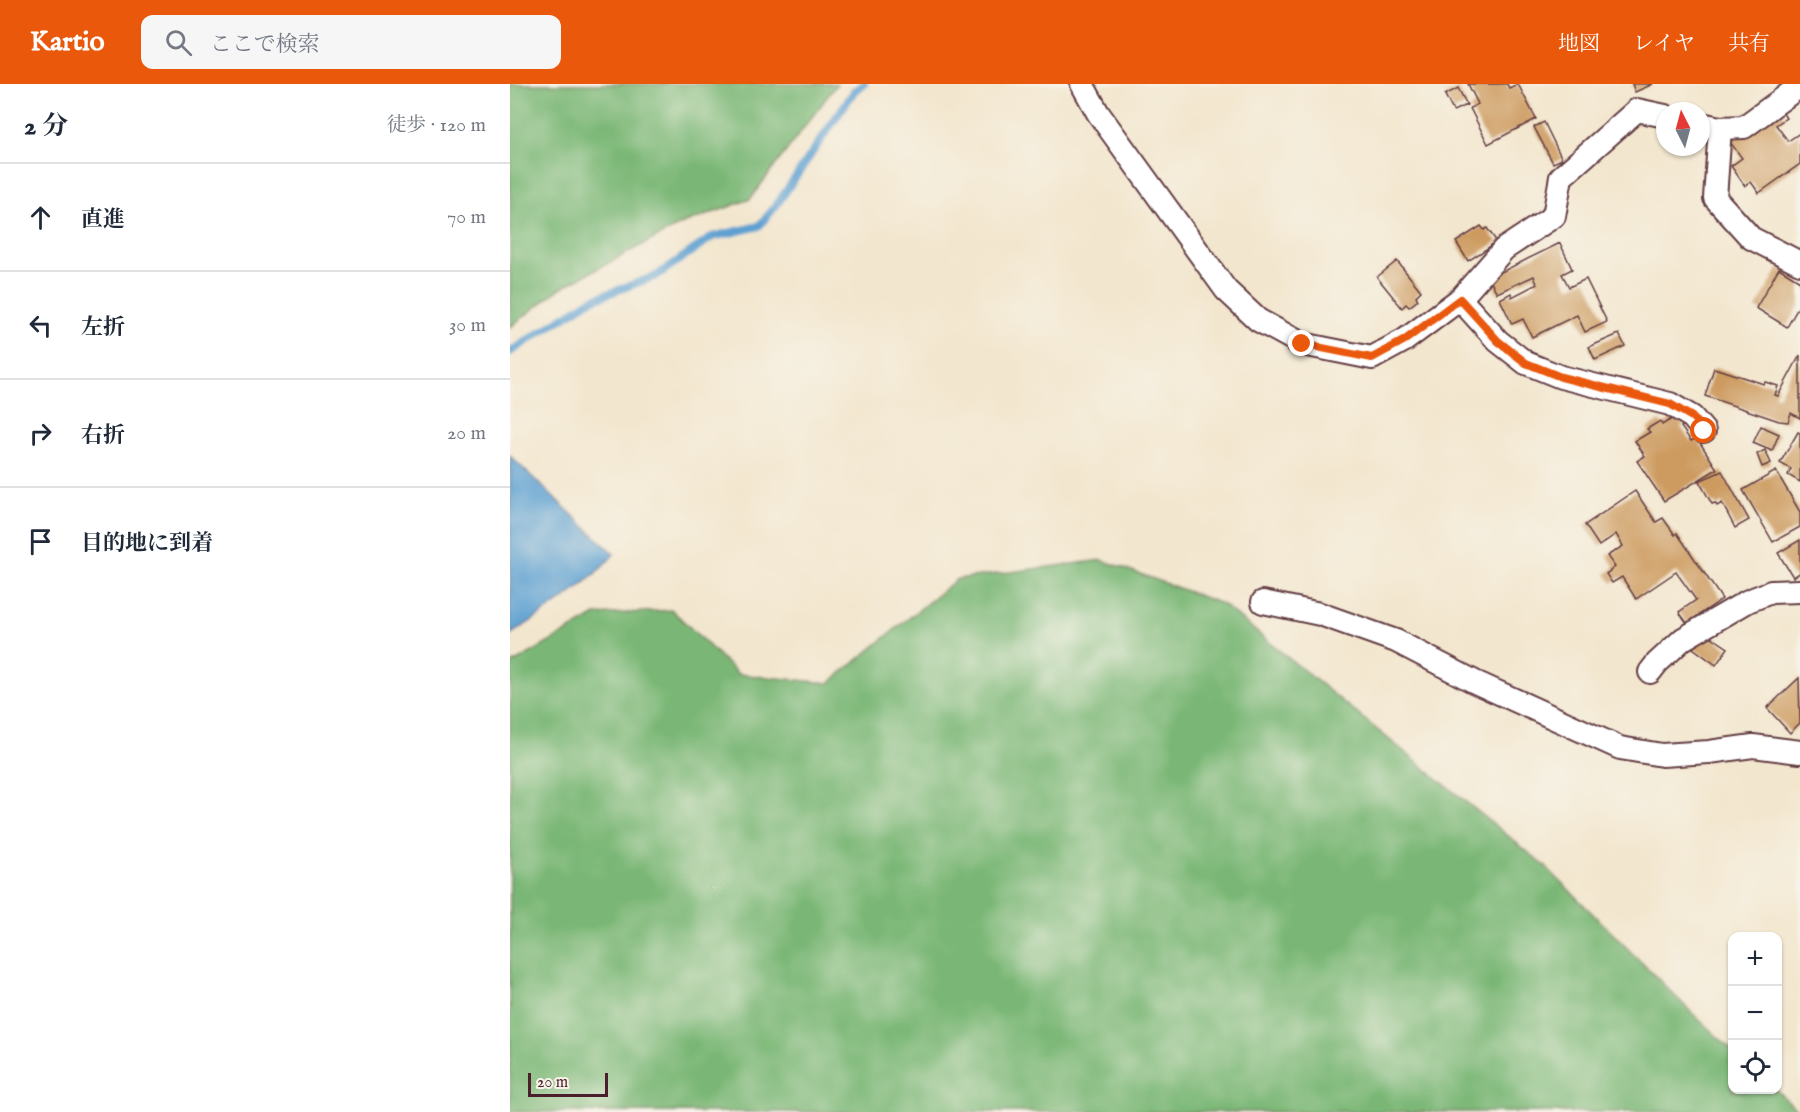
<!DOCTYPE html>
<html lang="ja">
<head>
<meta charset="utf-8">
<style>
  :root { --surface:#fff; --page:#f6f6f7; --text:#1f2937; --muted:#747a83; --line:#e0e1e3; --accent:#ea580c }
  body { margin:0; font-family:"IM FELL English","Noto Serif JP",serif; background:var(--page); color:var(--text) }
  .controls { position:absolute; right:18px; bottom:18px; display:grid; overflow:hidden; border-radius:12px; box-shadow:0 2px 4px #0004 }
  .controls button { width:54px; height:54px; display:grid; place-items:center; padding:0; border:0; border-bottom:2px solid var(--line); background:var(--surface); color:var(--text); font:30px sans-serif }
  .compass { position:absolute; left:1146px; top:18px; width:54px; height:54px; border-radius:50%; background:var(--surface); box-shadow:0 2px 4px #0004; rotate:354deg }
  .scale { position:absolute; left:18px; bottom:15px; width:80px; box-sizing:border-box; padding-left:6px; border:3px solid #4a1f2b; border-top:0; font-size:16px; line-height:21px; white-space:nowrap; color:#4a1f2b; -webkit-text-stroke:4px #f7f3e8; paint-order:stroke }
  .stop { position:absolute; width:18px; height:18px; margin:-14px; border:4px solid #ea580c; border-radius:50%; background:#fff }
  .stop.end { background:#ea580c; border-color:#fff; box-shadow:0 2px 6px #0008 }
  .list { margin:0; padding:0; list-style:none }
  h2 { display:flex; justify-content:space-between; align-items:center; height:78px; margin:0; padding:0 24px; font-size:26px }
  h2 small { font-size:20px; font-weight:400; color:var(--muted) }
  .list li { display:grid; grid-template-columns:39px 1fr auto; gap:18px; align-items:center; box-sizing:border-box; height:108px; padding:0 24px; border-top:2px solid var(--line) }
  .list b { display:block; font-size:22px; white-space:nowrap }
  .list em { font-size:20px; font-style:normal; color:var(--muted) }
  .icon { flex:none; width:33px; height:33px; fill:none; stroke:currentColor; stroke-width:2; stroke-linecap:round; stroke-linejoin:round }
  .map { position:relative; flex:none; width:1290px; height:1028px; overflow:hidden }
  header { display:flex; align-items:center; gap:36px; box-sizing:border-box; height:84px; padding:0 30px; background:var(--accent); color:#fff }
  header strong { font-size:28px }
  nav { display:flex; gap:33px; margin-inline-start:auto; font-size:21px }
  .search { width:420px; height:54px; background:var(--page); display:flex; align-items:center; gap:15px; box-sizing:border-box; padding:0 21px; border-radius:12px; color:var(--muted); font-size:22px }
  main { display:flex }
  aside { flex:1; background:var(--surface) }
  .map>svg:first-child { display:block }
  .forest { fill:#7ab776; stroke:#626b50; stroke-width:1.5 }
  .water { fill:#5da0d1; stroke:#54607e; stroke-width:1.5 }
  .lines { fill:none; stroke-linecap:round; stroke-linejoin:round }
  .stream { stroke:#5da0d1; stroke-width:8 }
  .building { fill:#cd9b60 }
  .street-casing { stroke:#633d43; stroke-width:26 }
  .street { stroke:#fff; stroke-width:22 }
  .route { stroke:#ea580c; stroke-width:8 }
</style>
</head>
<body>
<header>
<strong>Kartio</strong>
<div class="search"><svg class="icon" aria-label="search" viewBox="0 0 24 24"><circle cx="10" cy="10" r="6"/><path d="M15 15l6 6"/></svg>ここで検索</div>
<nav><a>地図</a><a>レイヤ</a><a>共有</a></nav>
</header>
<main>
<aside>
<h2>2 分<small>徒歩 · 120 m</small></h2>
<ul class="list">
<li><svg class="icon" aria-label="ahead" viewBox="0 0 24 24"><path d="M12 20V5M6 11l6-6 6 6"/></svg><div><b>直進</b></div><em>70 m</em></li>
<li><svg class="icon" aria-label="left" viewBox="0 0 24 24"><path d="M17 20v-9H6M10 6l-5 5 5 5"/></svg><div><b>左折</b></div><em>30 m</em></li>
<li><svg class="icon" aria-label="right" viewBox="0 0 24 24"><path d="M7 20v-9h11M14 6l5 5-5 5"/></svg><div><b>右折</b></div><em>20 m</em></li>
<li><svg class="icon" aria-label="arrive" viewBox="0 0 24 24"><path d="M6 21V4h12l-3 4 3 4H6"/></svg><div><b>目的地に到着</b></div></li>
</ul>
</aside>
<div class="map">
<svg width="1290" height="1028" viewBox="0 0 1290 1028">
  <rect width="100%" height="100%" fill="#f7f3e8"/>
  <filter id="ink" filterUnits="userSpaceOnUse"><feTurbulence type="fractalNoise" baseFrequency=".0167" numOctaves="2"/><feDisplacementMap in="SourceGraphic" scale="12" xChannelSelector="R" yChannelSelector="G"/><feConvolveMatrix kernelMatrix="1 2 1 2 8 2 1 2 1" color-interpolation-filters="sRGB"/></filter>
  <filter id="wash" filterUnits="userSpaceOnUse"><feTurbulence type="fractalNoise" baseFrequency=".008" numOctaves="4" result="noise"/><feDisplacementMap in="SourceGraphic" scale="24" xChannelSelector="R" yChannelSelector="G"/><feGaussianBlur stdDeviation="1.35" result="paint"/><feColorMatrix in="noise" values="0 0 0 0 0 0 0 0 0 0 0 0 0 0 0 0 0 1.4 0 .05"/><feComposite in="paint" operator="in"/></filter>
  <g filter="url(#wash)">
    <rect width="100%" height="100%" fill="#f3e6ce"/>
    <g class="forest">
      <polygon points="0,0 327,0 240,115 170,141 51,204 0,243"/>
      <polygon points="592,476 712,520 1034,781 1183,930 1222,966 1222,1006 1266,1006 1290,1028 0,1028 0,581 86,531 162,526 228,590 319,599 447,495"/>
    </g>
    <path class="water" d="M0 372 104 470C78 502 35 528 0 551Z"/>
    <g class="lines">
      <polyline class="stream" points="0,268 81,216 146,192 202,153 249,142 265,123 345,6 354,0"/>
    </g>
    <g id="blocks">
      <g class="building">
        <polygon points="958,0 997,0 999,4 1008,0 1026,35 978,60 960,24 968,20"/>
        <polygon points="1122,0 1143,0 1125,8"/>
        <polygon points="948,4 957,21 943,27 935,11"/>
        <polygon points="1270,25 1276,34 1266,41 1278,57 1290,49 1290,80 1249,109 1241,98 1235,102 1221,82 1232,74 1220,58"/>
        <polygon points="1034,38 1052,75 1043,79 1024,43"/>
        <polygon points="971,142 974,146 977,144 987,158 958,177 946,158"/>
        <polygon points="1050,159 1062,185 1052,190 1059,203 1076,195 1097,238 1075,248 1067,231 1022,253 1013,235 1002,240 990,215 1001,209 1002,213 1027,200 1024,192 987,209 979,194"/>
        <polygon points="887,177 911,207 906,212 908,216 899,223 896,220 892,224 867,193"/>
        <polygon points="1269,184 1290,197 1290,220 1277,243 1246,224"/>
        <polygon points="1109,250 1115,262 1085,276 1079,263"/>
        <polygon points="1290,271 1290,334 1281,329 1278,338 1269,337 1195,312 1204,284 1254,300 1255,298 1268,302 1265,311 1268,312"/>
        <polygon points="1165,333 1174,341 1171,343 1181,357 1187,354 1207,385 1154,417 1127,377 1135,372 1125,357 1140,348 1137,345 1150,337 1152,341"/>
        <polygon points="1251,342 1269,350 1262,367 1243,359"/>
        <polygon points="1288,348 1290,349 1290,398 1278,391 1281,385 1270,379"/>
        <polygon points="1255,366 1261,379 1252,383 1247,370"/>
        <polygon points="1212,387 1239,436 1225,444 1212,419 1207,422 1205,419 1202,420 1189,397"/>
        <polygon points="1266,387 1290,428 1290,443 1263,458 1233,406"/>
        <polygon points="1125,407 1146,438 1153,434 1165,451 1167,449 1212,515 1177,539 1169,528 1186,516 1166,488 1126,515 1112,493 1102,499 1096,490 1105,483 1097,472 1113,462 1106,450 1089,462 1075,441"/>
        <polygon points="1290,456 1290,489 1283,493 1268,469"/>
        <polygon points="1194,548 1218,564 1206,581 1183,564"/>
        <polygon points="1289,594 1290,639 1280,649 1257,624"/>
      </g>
    </g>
  </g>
  <g filter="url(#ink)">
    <use href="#blocks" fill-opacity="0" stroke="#633d43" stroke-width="1.5"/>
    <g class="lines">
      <g class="street-casing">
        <g id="street">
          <polyline points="572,0 588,29 716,206 748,236 792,260 862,274 895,256 950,215 994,165 1044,132 1051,93 1127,26 1155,32"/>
          <polyline points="1191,40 1210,44 1234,43 1290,2"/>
          <polyline points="1210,44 1205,114 1241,154 1290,179"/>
          <polyline points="950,215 988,257 1016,279 1051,293 1160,320 1182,333 1194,347"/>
          <polyline points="753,518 810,530 886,557 965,598 1110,664 1152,671 1199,668 1243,662 1290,668"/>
          <polyline points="1140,588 1147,579 1173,555 1238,517 1261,508 1290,507"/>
        </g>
      </g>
      <use href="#street" class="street"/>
    </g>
  </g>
  <g class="lines" filter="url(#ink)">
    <polyline class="route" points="792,260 862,274 895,256 950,215 988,257 1016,279 1051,293 1160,320 1182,333 1194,347"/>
  </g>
</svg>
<div class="controls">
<button>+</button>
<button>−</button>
<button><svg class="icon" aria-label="locate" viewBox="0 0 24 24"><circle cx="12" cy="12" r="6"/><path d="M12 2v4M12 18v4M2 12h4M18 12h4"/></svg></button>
</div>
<svg class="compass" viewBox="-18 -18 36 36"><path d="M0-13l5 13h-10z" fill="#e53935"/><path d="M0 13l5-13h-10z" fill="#747a83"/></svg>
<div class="scale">20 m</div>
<div class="stop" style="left:1194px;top:347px"></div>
<div class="stop end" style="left:792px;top:260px"></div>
</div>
</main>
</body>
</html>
